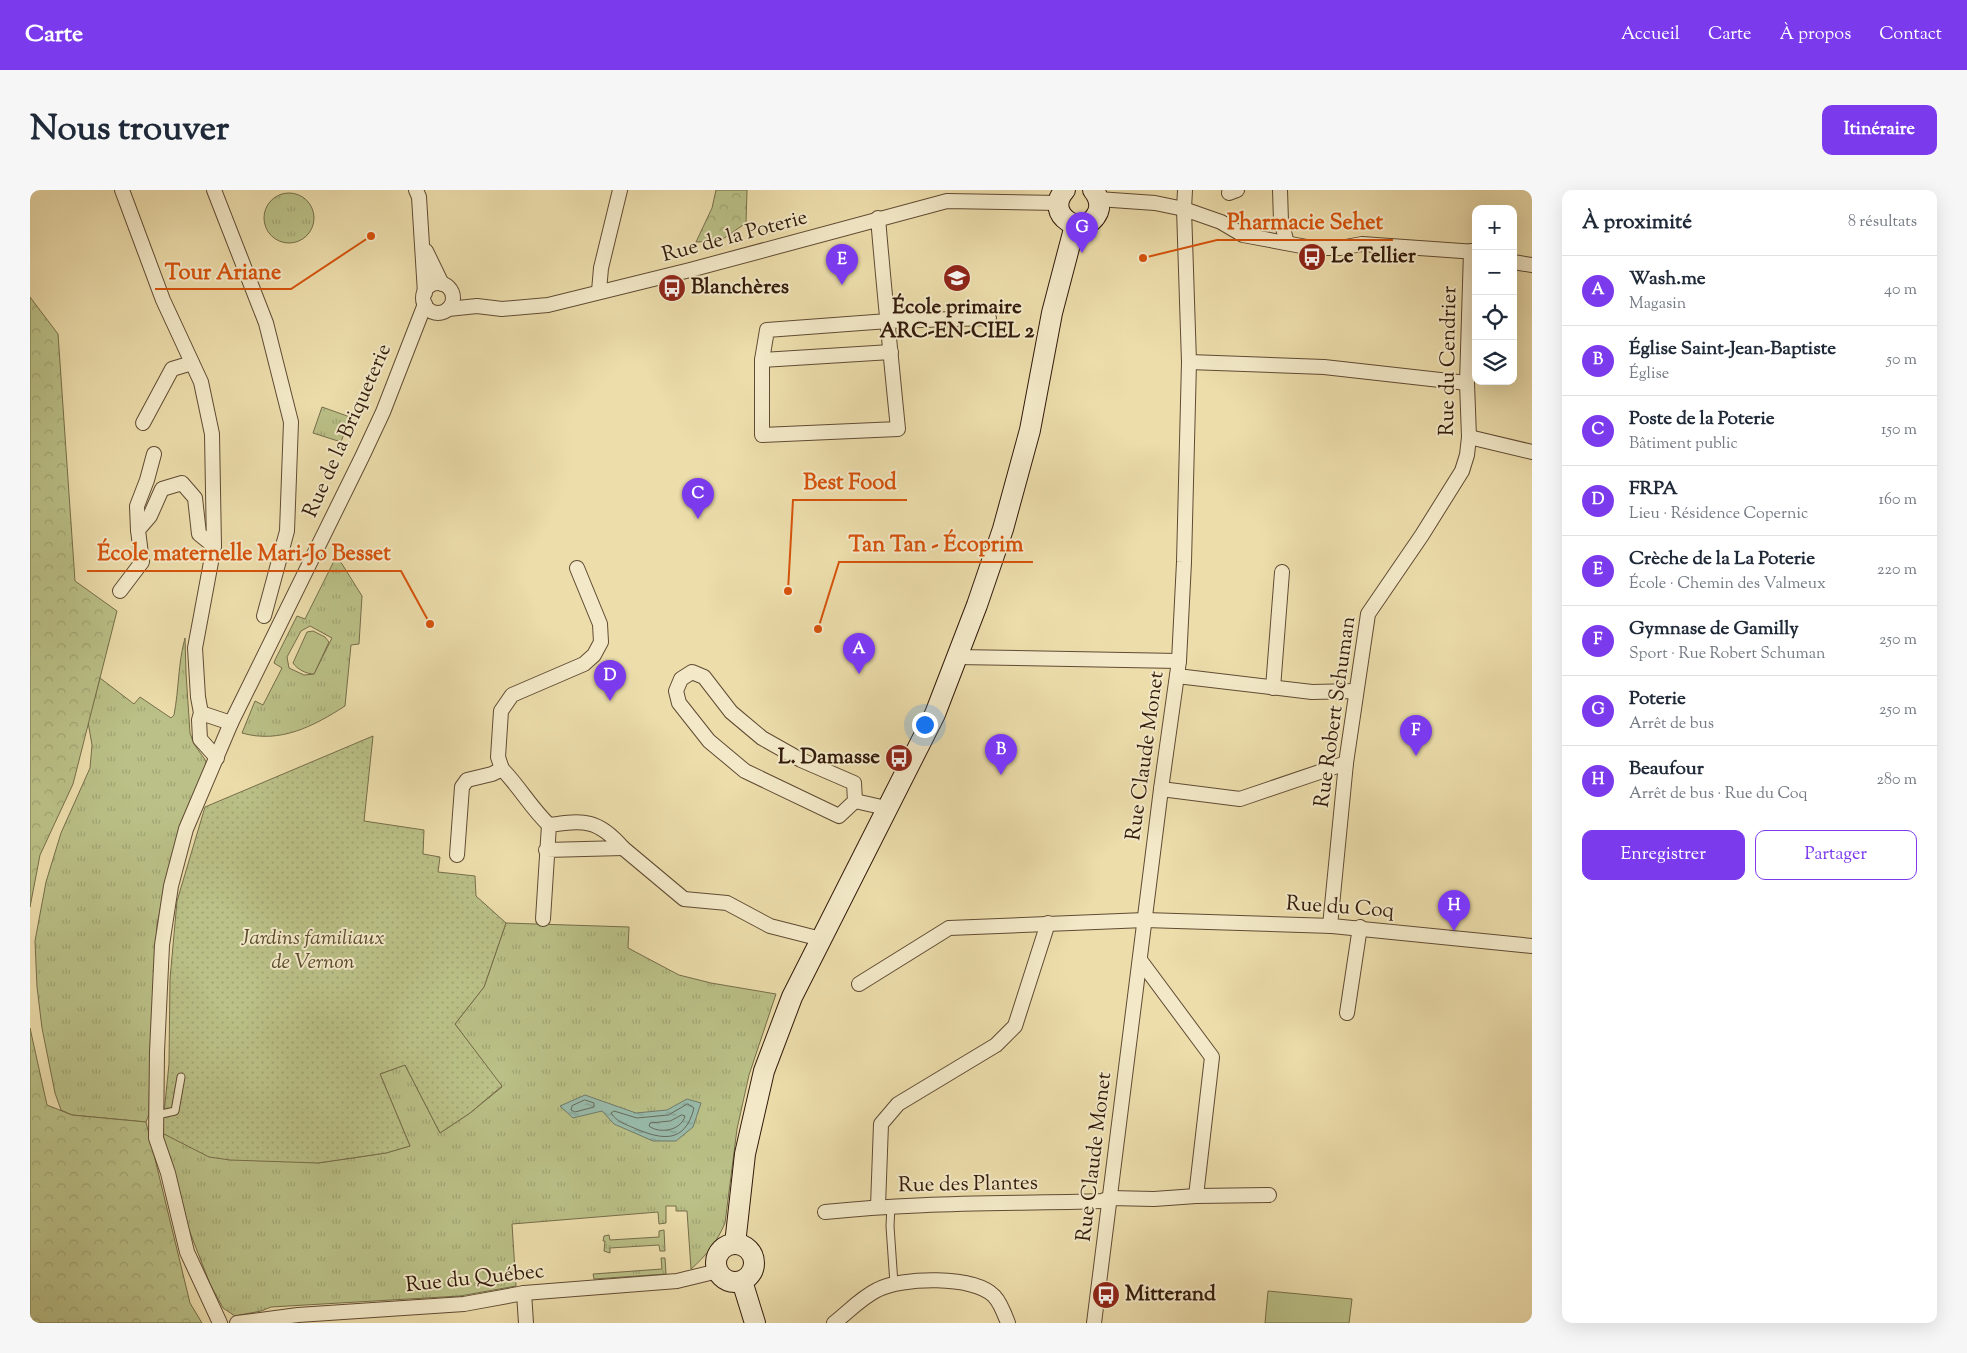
<!DOCTYPE html>
<html lang="fr">
<head>
<meta charset="utf-8">
<style>
  :root { --surface:#fff; --page:#f6f6f7; --text:#1f2937; --muted:#747a83; --line:#e0e1e3; --accent:#7c3aed }
  body { margin:0; font-family:"Sorts Mill Goudy",serif; background:var(--page); color:var(--text) }
  .controls { position:absolute; right:15px; top:15px; display:grid; overflow:hidden; border-radius:10px; box-shadow:0 5px 20px #0002 }
  .controls button { width:45px; height:45px; display:grid; place-items:center; padding:0; border:0; border-bottom:1px solid var(--line); background:var(--surface); color:var(--text); font:25px sans-serif }
  .you { position:absolute; left:894px; top:534px; width:18px; height:18px; margin:-12px; border:4px solid #fff; border-radius:50%; background:#1a73e8; box-shadow:0 0 0 8px #1a73e833 }
  .badge { display:grid; place-items:center; width:32px; height:32px; border-radius:50%; background:var(--accent); color:#fff; font-size:16px; font-weight:700 }
  .pin { position:absolute; translate:-50% -41px; filter:drop-shadow(0 1px 2px #0008) }
  .pin::after { content:''; position:absolute; top:26px; width:18px; height:15px; background:inherit; clip-path:polygon(0 0,100% 0,50% 100%) }
  .list { margin:0; padding:0; list-style:none }
  h2 { display:flex; justify-content:space-between; align-items:center; height:65px; margin:0; padding:0 20px; font-size:21px }
  h2 small { font-size:16px; font-weight:400; color:var(--muted) }
  .list li { display:grid; grid-template-columns:32px 1fr auto; gap:15px; align-items:center; box-sizing:border-box; height:70px; padding:0 20px; border-top:1px solid var(--line) }
  .list b { display:block; font-size:19px; white-space:nowrap }
  .list p { margin:0; font-size:16px; white-space:nowrap; color:var(--muted) }
  .list em { font-size:16px; font-style:normal; color:var(--muted) }
  .actions { display:flex; gap:10px; padding:15px 20px }
  .actions a { flex:1; padding:11px 0; border:1px solid var(--accent); border-radius:10px; text-align:center; font-size:18px; color:var(--accent) }
  .actions .main { background:var(--accent); color:#fff }
  .icon { flex:none; width:28px; height:28px; fill:none; stroke:currentColor; stroke-width:2; stroke-linecap:round; stroke-linejoin:round }
  .map { position:relative; flex:none; width:1502px; height:1133px; overflow:hidden; border-radius:10px }
  header { display:flex; align-items:center; gap:30px; box-sizing:border-box; height:70px; padding:0 25px; background:var(--accent); color:#fff }
  header strong { font-size:24px }
  nav { display:flex; gap:28px; margin-inline-start:auto; font-size:18px }
  .intro { display:flex; align-items:center; justify-content:space-between; box-sizing:border-box; height:120px; padding:0 30px }
  h1 { margin:0; font-size:35px }
  .button { padding:12px 22px; border-radius:10px; background:var(--accent); color:#fff; font-size:18px; font-weight:700 }
  main { display:flex; gap:30px; padding:0 30px }
  aside { flex:1; background:var(--surface); border-radius:10px; box-shadow:0 5px 20px #0002 }
  .map>svg:first-child { display:block }
  .grass { fill:url(#grass-tufts); stroke:#766d49; fill-rule:evenodd }
  .forest { fill:url(#forest-crowns); stroke:#766d49 }
  .garden { fill:url(#garden-dots); stroke:#766d49 }
  .pitch { fill:#bac087; stroke:#766d49 }
  .water { fill:url(#water-ripples); stroke:#707b6b }
  .lines { fill:none; stroke-linecap:round; stroke-linejoin:round }
  .shore { stroke:#666a5b; stroke-width:1 }
  .lane-casing { stroke:#604b33; stroke-width:9 }
  .street-casing { stroke:#604b33; stroke-width:16 }
  .secondary-casing { stroke:#321a0b; stroke-width:22 }
  .lane { stroke:#f3e9c8; stroke-width:7 }
  .street { stroke:#f3e9c8; stroke-width:14 }
  .secondary { stroke:#f3e9c8; stroke-width:20 }
  .labels { text-anchor:middle; dominant-baseline:central; stroke-width:4; stroke-linejoin:round; paint-order:stroke }
  .street-label { font-size:21px; fill:#321a0b; stroke:#f3e9c8 }
  .poi-label { font-size:21px; font-weight:bold; fill:#321a0b; stroke:#f3e9c8; text-anchor:start }
  .park-label { font-size:21px; font-style:italic; fill:#5b4c30; stroke:#f3e9c8 }
  .leader { fill:none; stroke:#d6530c; stroke-width:2 }
  .callout-dot { fill:#d6530c; stroke:#f3e9c8; stroke-width:2 }
  .callout-label { font-size:22px; text-anchor:middle; font-weight:bold; fill:#d6530c; stroke:#f3e9c8; stroke-width:4; stroke-linejoin:round; paint-order:stroke }
</style>
</head>
<body>
<header>
<strong>Carte</strong>
<nav><a>Accueil</a><a>Carte</a><a>À propos</a><a>Contact</a></nav>
</header>
<div class="intro"><h1>Nous trouver</h1><a class="button">Itinéraire</a></div>
<main>
<div class="map">
<svg width="1502" height="1133" viewBox="0 0 1502 1133">
  <defs>
    <pattern id="grass-tufts" width="24" height="20" patternUnits="userSpaceOnUse" patternTransform="scale(1.25)"><rect width="24" height="20" fill="#bac087"/><path d="M3 7l-1-3M5 7V3M7 7l1-3M15 17l-1-3M17 17v-4M19 17l1-3" fill="none" stroke="#a0a473"/></pattern>
    <pattern id="forest-crowns" width="20" height="18" patternUnits="userSpaceOnUse" patternTransform="scale(1.25)"><rect width="20" height="18" fill="#bac087"/><path d="M2 6a3 3 0 1 1 6 0M12 15a3 3 0 1 1 6 0" fill="none" stroke="#a0a473"/></pattern>
    <pattern id="garden-dots" width="8" height="8" patternUnits="userSpaceOnUse" patternTransform="scale(1.25)"><rect width="8" height="8" fill="#bac087"/><path d="M2 2h.1M6 6h.1" fill="none" stroke="#a0a473" stroke-width="1.8" stroke-linecap="round"/></pattern>
    <pattern id="water-ripples" width="26" height="14" patternUnits="userSpaceOnUse" patternTransform="scale(1.25)"><rect width="26" height="14" fill="#99bbab"/><path d="M2 4q2-2 4 0t4 0M15 11q2-2 4 0t4 0" fill="none" stroke="#84a092"/></pattern>
  </defs>
  <rect width="100%" height="100%" fill="#ecddab"/>
  <filter id="stains"><feTurbulence type="fractalNoise" baseFrequency=".004" numOctaves="4"/><feColorMatrix values="0 0 0 0 .2 0 0 0 0 .09 0 0 0 0 .02 0 0 0 .5 -.17"/></filter>
  <radialGradient id="worn" r=".72"><stop offset=".6" stop-color="#630" stop-opacity="0"/><stop offset="1" stop-color="#630" stop-opacity=".3"/></radialGradient>
  <g class="grass">
    <circle cx="259" cy="28" r="25"/>
    <polygon points="292,217 320,227 311,252 283,243"/>
    <path d="M306 367 312 374 332 406 329 454 321 455 315 516C284 536 250 554 212 543L225 511 233 515 252 478 244 473 245 470 267 426 275 429ZM280 436 302 448 284 484 274 485 259 478 257 467 271 441Z"/>
    <path d="M155 448 156 483 160 543 164 554 176 571 175 582 151 639 139 678 127 735 120 871 119 924 116 932 42 925 31 920 25 903 12 838 7 797 5 751 16 692 31 643 60 578 62 555 58 532 70 488 104 514 110 507 141 528 144 525C149 499 148 473 155 448Z"/>
    <path d="M476 733 599 737 598 758 649 785 681 793 746 804 719 885 707 939 695 1033C687 1052 676 1066 661 1079L657 1021H646V1016H636V1033L629 1034 628 1022 482 1034 486 1096 430 1106 241 1117 231 1121 205 1126 193 1118 180 1094 149 1014 136 971 132 943 143 947 288 973 356 963 380 956 350 884 375 875 410 943 440 923 472 897 425 834 454 797Z"/>
    <polygon points="634,1040 635,1061 630,1061 629,1055 580,1058 580,1063 574,1061 575,1051 573,1051 574,1046 579,1045 580,1050 629,1047 629,1041"/>
    <polygon points="631,1068 635,1068 636,1084 564,1089 563,1084 632,1079"/>
  </g>
  <g class="forest">
    <polygon points="686,0 717,0 716,33 690,51 666,52 682,18"/>
    <polygon points="0,107 28,144 45,391 87,421 43,594 10,665 0,717"/>
    <polygon points="0,838 17,915 42,925 116,932 160,1113 172,1133 0,1133"/>
  </g>
  <polygon class="garden" points="343,546 334,631 394,640 393,664 410,667 408,682 445,686 446,706 476,733 454,797 425,834 472,896 440,923 410,943 375,875 350,884 380,956 356,963 288,973 200,970 179,967 132,943 139,874 140,789 147,711 175,617"/>
  <g class="pitch">
    <path d="M283 441 295 447 299 452 284 484C276 484 267 479 263 473L277 442Z"/>
    <polygon points="1238,1101 1322,1109 1319,1133 1235,1133"/>
  </g>
  <polygon class="water" points="555,905 606,923 637,920 657,909 671,913 663,937 646,951 623,951 584,934 572,921 543,928 530,916"/>
  <g class="lines">
    <g class="shore">
      <polygon points="555,910 564,913 564,917 545,922 541,920 542,916"/>
      <path d="M658 914 664 918C655 954 632 950 604 938 595 934 587 932 581 923L584 921 607 928 638 925Z"/>
      <path d="M652 925 655 926C651 941 629 944 619 936L620 933 640 931Z"/>
    </g>
    <g class="lane-casing">
      <g id="lane">
        <polyline points="127,925 145,921 151,887"/>
        <polyline points="861,1016 860,1036 864,1094"/>
      </g>
    </g>
    <g class="street-casing">
      <g id="street">
        <polyline points="92,0 133,110 171,192 182,244 184,356 165,458 168,507 171,523 169,530 170,549 187,568"/>
        <polyline points="184,0 236,133 261,232 257,341 234,426"/>
        <polyline points="386,0 389,7 395,103"/>
        <polyline points="1250,0 1251,31 1257,53"/>
        <polyline points="1199,3 1207,0"/>
        <polyline points="1068,9 1125,13 1154,19 1191,32 1213,45 1282,58 1310,58 1332,54 1446,62"/>
        <path d="M848 28C854 99 861 169 868 239L732 245V170L737 140 858 131 959 128"/>
        <polyline points="396,61 412,94"/>
        <polyline points="1483,72 1502,75"/>
        <circle cx="408" cy="108" r="15"/>
        <polyline points="569,101 571,78 590,0"/>
        <polyline points="418,119 447,116 472,119 518,115 660,80 917,11 1029,13"/>
        <polyline points="732,170 861,162"/>
        <polyline points="1159,172 1294,177 1437,193"/>
        <polyline points="113,233 142,179 162,173"/>
        <polyline points="1439,247 1502,262"/>
        <polyline points="108,340 107,316 117,290 124,264"/>
        <polyline points="90,401 112,372 108,340 120,326 132,299 152,293 165,308 169,344 184,356"/>
        <polyline points="927,467 1149,471"/>
        <polygon points="662,482 674,487 701,522 732,548 771,570 824,593 825,611 809,626 715,581 679,551 649,513 646,501 651,489"/>
        <polyline points="1147,486 1282,502 1326,501"/>
        <polyline points="1243,498 1252,382"/>
        <polyline points="171,523 201,533"/>
        <polyline points="472,579 468,567 471,521 482,505 554,474 564,465 571,452 570,434 547,378"/>
        <polyline points="1131,599 1210,609 1316,573"/>
        <polyline points="825,611 856,618"/>
        <polyline points="593,658 654,709 697,713 740,736 791,749"/>
        <path d="M427 665 432 597 437 590 462 584 472 579C489 596 501 618 519 635"/>
        <path d="M513 729 519 635C554 630 568 629 593 658L516 660"/>
        <polyline points="1300,736 1316,573 1338,424 1392,345 1432,281 1437,265 1439,247 1437,193 1441,61"/>
        <polyline points="1110,770 1182,867 1166,1006"/>
        <polyline points="829,794 919,738 1115,730 1302,736 1502,756"/>
        <polyline points="1317,823 1330,737"/>
        <polyline points="848,1016 851,934 868,914 966,855 985,836 1018,733"/>
        <path d="M795 1022C887 1012 980 1014 1072 1011L1080 1008 1124 1009 1166 1006 1239 1005"/>
        <polyline points="494,1103 496,1133"/>
        <polyline points="190,1133 157,1062 138,983 126,948 127,862 132,755 141,696 156,639 201,533 332,267 353,222 395,114"/>
        <polyline points="207,1133 268,1125 434,1114 494,1103 647,1091 688,1081"/>
        <path d="M804 1133C818 1122 831 1108 847 1100 871 1087 944 1085 964 1106 970 1112 975 1125 978 1133"/>
        <polyline points="1064,1133 1131,599 1149,471 1154,372 1159,172 1154,19 1155,0"/>
      </g>
    </g>
    <g class="secondary-casing">
      <g id="secondary">
        <path d="M1035 0C1012 25 1055 51 1068 22 1071 14 1068 6 1063 0"/>
        <polyline points="705,1054 715,964 734,881 762,807 905,524 947,415 973,339 1000,240 1022,123 1045,35"/>
        <circle cx="705" cy="1073" r="19"/>
        <polyline points="712,1091 725,1133"/>
      </g>
    </g>
    <use href="#lane" class="lane"/>
    <use href="#street" class="street"/>
    <use href="#secondary" class="secondary"/>
  </g>
  <defs>
    <g id="bus-disc" transform="scale(1.4375)"><circle r="9.5" fill="#8f2418" stroke="#f3e9c8"/><path d="M-5-6H5V4H4V6H2V4H-2V6H-4V4H-5ZM-3.5-4V0h7V-4ZM-3.5 1.2v1.5H-2V1.2ZM2 1.2v1.5H3.5V1.2Z" fill="#fff"/></g>
    <g id="school-disc" transform="scale(1.4375)"><circle r="9.5" fill="#8f2418" stroke="#f3e9c8"/><path d="M0-5L7-2L0 1L-7-2ZM-4 1L0 2.5L4 1V4Q0 6-4 4Z" fill="#fff"/></g>
  </defs>
  <g fill-rule="evenodd">
    <use href="#bus-disc" x="1282" y="67"/>
    <use href="#school-disc" x="927" y="88"/>
    <use href="#bus-disc" x="642" y="98"/>
    <use href="#bus-disc" x="869" y="568"/>
    <use href="#bus-disc" x="1076" y="1105"/>
  </g>
  <g class="labels">
    <g class="street-label">
      <text transform="translate(705 47) rotate(-15)">Rue de la Poterie</text>
      <text transform="translate(1419 171) rotate(-89)">Rue du Cendrier</text>
      <text transform="translate(318 241) rotate(-66)">Rue de la Briqueterie</text>
      <text transform="translate(1306 522) rotate(-82)">Rue Robert Schuman</text>
      <text transform="translate(1116 566) rotate(-82)">Rue Claude Monet</text>
      <text transform="translate(1310 718) rotate(4)">Rue du Coq</text>
      <text transform="translate(1065 967) rotate(-83)">Rue Claude Monet</text>
      <text transform="translate(938 995) rotate(-1)">Rue des Plantes</text>
      <text transform="translate(445 1089) rotate(-6)">Rue du Québec</text>
    </g>
    <g class="poi-label">
      <text x="1301" y="67">Le Tellier</text>
      <text x="661" y="98">Blanchères</text>
      <text x="927" y="118" text-anchor="middle">École primaire<tspan x="927" dy="24">ARC-EN-CIEL 2</tspan></text>
      <text x="850" y="568" text-anchor="end">L. Damasse</text>
      <text x="1095" y="1105">Mitterand</text>
    </g>
    <g class="park-label">
      <text x="283" y="749">Jardins familiaux<tspan x="283" dy="24">de Vernon</tspan></text>
    </g>
  </g>
  <path class="leader" d="M1113 68L1187 50H1363M341 46L261 99H125M758 401L763 310H877M788 439L809 372H1003M400 434L371 381H57"/>
  <g class="callout-dot">
    <circle cx="1113" cy="68" r="5"/>
    <circle cx="341" cy="46" r="5"/>
    <circle cx="758" cy="401" r="5"/>
    <circle cx="788" cy="439" r="5"/>
    <circle cx="400" cy="434" r="5"/>
  </g>
  <g class="callout-label">
    <text x="1275" y="39">Pharmacie Sehet</text>
    <text x="193" y="89">Tour Ariane</text>
    <text x="820" y="299">Best Food</text>
    <text x="906" y="361">Tan Tan - Écoprim</text>
    <text x="214" y="370">École maternelle Mari-Jo Besset</text>
  </g>
  <rect width="100%" height="100%" filter="url(#stains)"/>
  <rect width="100%" height="100%" fill="url(#worn)"/>
</svg>
<div class="controls">
<button>+</button>
<button>−</button>
<button><svg class="icon" aria-label="locate" viewBox="0 0 24 24"><circle cx="12" cy="12" r="6"/><path d="M12 2v4M12 18v4M2 12h4M18 12h4"/></svg></button>
<button><svg class="icon" aria-label="layers" viewBox="0 0 24 24"><path d="M12 4l9 5-9 5-9-5zM3 14l9 5 9-5"/></svg></button>
</div>
<div class="you"></div>
<div class="pin badge" style="left:829px;top:484px">A</div>
<div class="pin badge" style="left:971px;top:585px">B</div>
<div class="pin badge" style="left:668px;top:329px">C</div>
<div class="pin badge" style="left:580px;top:511px">D</div>
<div class="pin badge" style="left:812px;top:95px">E</div>
<div class="pin badge" style="left:1386px;top:566px">F</div>
<div class="pin badge" style="left:1052px;top:63px">G</div>
<div class="pin badge" style="left:1424px;top:741px">H</div>
</div>
<aside>
<h2>À proximité<small>8 résultats</small></h2>
<ul class="list">
<li><span class="badge">A</span><div><b>Wash.me</b><p>Magasin</p></div><em>40 m</em></li>
<li><span class="badge">B</span><div><b>Église Saint-Jean-Baptiste</b><p>Église</p></div><em>50 m</em></li>
<li><span class="badge">C</span><div><b>Poste de la Poterie</b><p>Bâtiment public</p></div><em>150 m</em></li>
<li><span class="badge">D</span><div><b>FRPA</b><p>Lieu · Résidence Copernic</p></div><em>160 m</em></li>
<li><span class="badge">E</span><div><b>Crèche de la La Poterie</b><p>École · Chemin des Valmeux</p></div><em>220 m</em></li>
<li><span class="badge">F</span><div><b>Gymnase de Gamilly</b><p>Sport · Rue Robert Schuman</p></div><em>250 m</em></li>
<li><span class="badge">G</span><div><b>Poterie</b><p>Arrêt de bus</p></div><em>250 m</em></li>
<li><span class="badge">H</span><div><b>Beaufour</b><p>Arrêt de bus · Rue du Coq</p></div><em>280 m</em></li>
</ul>
<div class="actions"><a class="main">Enregistrer</a><a>Partager</a></div>
</aside>
</main>
</body>
</html>
